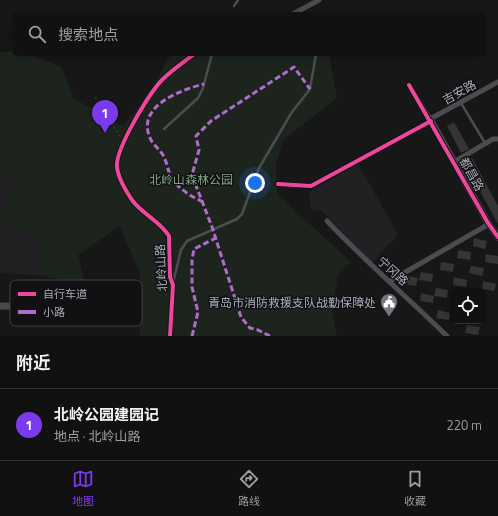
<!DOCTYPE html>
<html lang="zh">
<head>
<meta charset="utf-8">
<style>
  :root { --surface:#111; --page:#1e1f1f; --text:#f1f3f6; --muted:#9c9d9f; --line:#303131; --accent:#7c3aed }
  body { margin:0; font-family:"Titillium Web","Noto Sans SC",sans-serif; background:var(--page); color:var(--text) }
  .controls { position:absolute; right:12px; bottom:12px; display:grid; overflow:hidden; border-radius:6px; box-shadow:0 2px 10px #0003 }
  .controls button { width:36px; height:36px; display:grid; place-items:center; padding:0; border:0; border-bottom:1px solid var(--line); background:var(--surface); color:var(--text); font:20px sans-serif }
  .you { position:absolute; left:255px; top:183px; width:14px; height:14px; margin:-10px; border:3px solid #fff; border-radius:50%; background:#1a73e8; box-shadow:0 0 0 6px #1a73e833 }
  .badge { display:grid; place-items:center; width:26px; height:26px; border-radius:50%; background:var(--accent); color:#fff; font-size:13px; font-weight:700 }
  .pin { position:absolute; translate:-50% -33px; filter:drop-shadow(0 1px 2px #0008) }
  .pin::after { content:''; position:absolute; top:21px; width:14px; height:12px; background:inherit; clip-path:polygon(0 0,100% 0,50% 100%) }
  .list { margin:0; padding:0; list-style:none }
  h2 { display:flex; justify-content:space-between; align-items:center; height:52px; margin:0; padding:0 16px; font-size:17px }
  h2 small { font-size:13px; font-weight:400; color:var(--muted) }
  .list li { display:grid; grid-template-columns:26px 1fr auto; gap:12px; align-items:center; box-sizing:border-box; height:72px; padding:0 16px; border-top:1px solid var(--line) }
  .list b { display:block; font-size:15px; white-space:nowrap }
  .list p { margin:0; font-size:13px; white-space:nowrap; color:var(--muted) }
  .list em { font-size:13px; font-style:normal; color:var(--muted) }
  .icon { flex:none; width:22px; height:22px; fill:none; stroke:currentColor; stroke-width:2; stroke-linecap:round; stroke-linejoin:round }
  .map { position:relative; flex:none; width:498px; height:336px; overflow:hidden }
  .search { position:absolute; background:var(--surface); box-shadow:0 2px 10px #0003; left:12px; right:12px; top:12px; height:44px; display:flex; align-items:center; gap:10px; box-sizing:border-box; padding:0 14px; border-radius:6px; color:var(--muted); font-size:15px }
  .sheet { height:124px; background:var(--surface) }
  nav { display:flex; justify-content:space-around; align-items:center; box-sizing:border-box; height:56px; border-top:1px solid var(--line); background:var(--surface); font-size:11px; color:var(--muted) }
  nav a { display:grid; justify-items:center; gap:2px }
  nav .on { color:var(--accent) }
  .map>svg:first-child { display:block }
  .built { fill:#212123 }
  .green { fill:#1d241e }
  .building { fill:#353536 }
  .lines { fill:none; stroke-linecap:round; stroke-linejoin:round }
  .path { stroke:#4d4e52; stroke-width:1; stroke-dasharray:2 3; stroke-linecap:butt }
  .lane { stroke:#4b4c50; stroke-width:2.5 }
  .street { stroke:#4b4c50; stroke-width:5 }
  .secondary { stroke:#4a4a4e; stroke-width:7 }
  .quiet { stroke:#b06ccc; stroke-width:3; stroke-dasharray:6 3; stroke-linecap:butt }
  .cycleway-casing { stroke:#111113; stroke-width:6 }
  .cycleway { stroke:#ed469a; stroke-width:4 }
  .labels { text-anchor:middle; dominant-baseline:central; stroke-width:3; stroke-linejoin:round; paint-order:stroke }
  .street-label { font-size:12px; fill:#a8adb8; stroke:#111113 }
  .park-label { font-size:12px; fill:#7fa381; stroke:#111113 }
  .poi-label { font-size:12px; fill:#a8adb8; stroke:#111113; text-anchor:end }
  .key { fill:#111113; stroke:#3e4045; stroke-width:1 }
  .key-label { font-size:11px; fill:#a8adb8 }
</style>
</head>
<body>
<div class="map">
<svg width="498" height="336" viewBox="0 0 498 336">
  <rect width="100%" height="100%" fill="#171717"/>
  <g class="built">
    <polygon points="358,164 398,234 372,263 321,210 311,211 309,192"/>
    <polygon points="0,170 13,173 3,222 44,238 36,275 0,273"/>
  </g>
  <polygon class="green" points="14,51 14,54 29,54 62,67 73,98 123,126 147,97 169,58 174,54 329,54 337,98 283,140 276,165 277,194 351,262 338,275 332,311 337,336 140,336 140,274 120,226 78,255 85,284 36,275 43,238 3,222 13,173 0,170 0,53"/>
  <g class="building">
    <polygon points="454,122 469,149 461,153 447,126"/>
    <polygon points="472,158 498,206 498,224 464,162"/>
    <polygon points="474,238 487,241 485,249 473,246"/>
    <polygon points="458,250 471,252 470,260 457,258"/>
    <polygon points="486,254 498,256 498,264 485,262"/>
    <polygon points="441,262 454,264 453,272 440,270"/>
    <polygon points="471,266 484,268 482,276 469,273"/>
    <polygon points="421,272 433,274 432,282 419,280"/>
    <polygon points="406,276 418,278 416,286 404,284"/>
    <polygon points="454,277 467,280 466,287 453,285"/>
    <polygon points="483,281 496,284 494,291 482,289"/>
    <polygon points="436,288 448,290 447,298 434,296"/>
    <polygon points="421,293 434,296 433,303 420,301"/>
    <polygon points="438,310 450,313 449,320 436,318"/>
    <polygon points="467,325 480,327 478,335 465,333"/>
  </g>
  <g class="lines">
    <polyline class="path" points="95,97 120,136"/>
    <g class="lane">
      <polyline points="234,6 238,0"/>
      <polyline points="461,103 485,143"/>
      <polyline points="164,129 198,98 203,88 212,54"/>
      <polyline points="173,283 181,250 187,241 237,219 242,214 259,168 292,112 310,89 316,54"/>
    </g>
    <g class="street">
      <polyline points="293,14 319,0"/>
      <polyline points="409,85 430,119 498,82"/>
      <polyline points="454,162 493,139 498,139"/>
      <polyline points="278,184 311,186 431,121"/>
      <path d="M327 221C365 261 407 297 447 336"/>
      <polyline points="390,281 489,224"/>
      <path d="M170 336 173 285 170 277 169 236C160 221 142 214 132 200 126 191 118 178 117 167 115 149 150 92 163 79 172 70 184 62 194 54"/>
    </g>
    <g class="secondary">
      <polyline points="430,119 488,223 498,237"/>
      <polyline points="0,306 70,307"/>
    </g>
    <g class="quiet">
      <path d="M203 202C192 197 177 188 171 177 168 171 167 163 164 157 161 150 154 146 151 140 134 107 180 90 204 84"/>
      <polyline points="192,336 198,312 192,287 192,260 194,249 216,238"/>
      <polyline points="270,336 258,330 250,328 241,317 212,227 192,175 199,150 196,136 211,121 294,67 310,89"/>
    </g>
    <g class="cycleway-casing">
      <g id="cycleway">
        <polyline points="409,85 488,223 498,237"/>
        <polyline points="278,184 311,186 431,121"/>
        <path d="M170 336 173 285 170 277 169 236C160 221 142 214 132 200 126 191 118 178 117 167 115 149 150 92 163 79 172 70 184 62 194 54"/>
      </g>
    </g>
    <use href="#cycleway" class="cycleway"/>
  </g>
  <defs>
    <g id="civic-pin" transform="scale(0.9)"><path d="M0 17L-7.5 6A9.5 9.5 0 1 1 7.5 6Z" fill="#757880" stroke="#111113"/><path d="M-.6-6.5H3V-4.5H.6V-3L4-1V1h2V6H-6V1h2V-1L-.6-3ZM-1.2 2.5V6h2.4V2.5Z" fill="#fff"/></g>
  </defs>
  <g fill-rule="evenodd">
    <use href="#civic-pin" x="389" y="302"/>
  </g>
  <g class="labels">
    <g class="street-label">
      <text transform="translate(459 92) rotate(-29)">吉安路</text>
      <text transform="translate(472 174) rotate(61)">都昌路</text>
      <text transform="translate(161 268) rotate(-93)">北岭山路</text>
      <text transform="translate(393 271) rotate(42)">宁冈路</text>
    </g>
    <g class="park-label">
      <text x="191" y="179">北岭山森林公园</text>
    </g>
    <g class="poi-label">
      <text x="376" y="302">青岛市消防救援支队战勤保障处</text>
    </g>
  </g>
  <rect x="10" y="280" width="132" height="46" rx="6" class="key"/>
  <rect x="18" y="292" width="18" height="4" fill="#ed469a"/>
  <rect x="18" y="310" width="18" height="4" fill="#b06ccc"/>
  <g class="key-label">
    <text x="43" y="298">自行车道</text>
    <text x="43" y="316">小路</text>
  </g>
</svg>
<div class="controls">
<button><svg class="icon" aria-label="locate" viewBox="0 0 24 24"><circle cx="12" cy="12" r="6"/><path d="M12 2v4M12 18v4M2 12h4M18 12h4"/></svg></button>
</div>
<div class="you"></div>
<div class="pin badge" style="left:105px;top:133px">1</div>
<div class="search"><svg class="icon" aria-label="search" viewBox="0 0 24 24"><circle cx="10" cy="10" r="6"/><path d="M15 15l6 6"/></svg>搜索地点</div>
</div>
<section class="sheet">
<h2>附近<small></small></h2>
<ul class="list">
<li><span class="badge">1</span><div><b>北岭公园建园记</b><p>地点 · 北岭山路</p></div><em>220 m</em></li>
</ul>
</section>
<nav>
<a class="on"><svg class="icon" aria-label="map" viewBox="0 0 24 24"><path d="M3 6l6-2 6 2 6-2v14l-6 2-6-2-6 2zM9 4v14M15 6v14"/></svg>地图</a>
<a><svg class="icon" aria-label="directions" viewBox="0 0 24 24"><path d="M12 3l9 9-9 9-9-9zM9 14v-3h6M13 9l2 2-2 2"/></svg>路线</a>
<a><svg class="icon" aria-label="saved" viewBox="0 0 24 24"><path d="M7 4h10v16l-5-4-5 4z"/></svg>收藏</a>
</nav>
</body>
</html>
